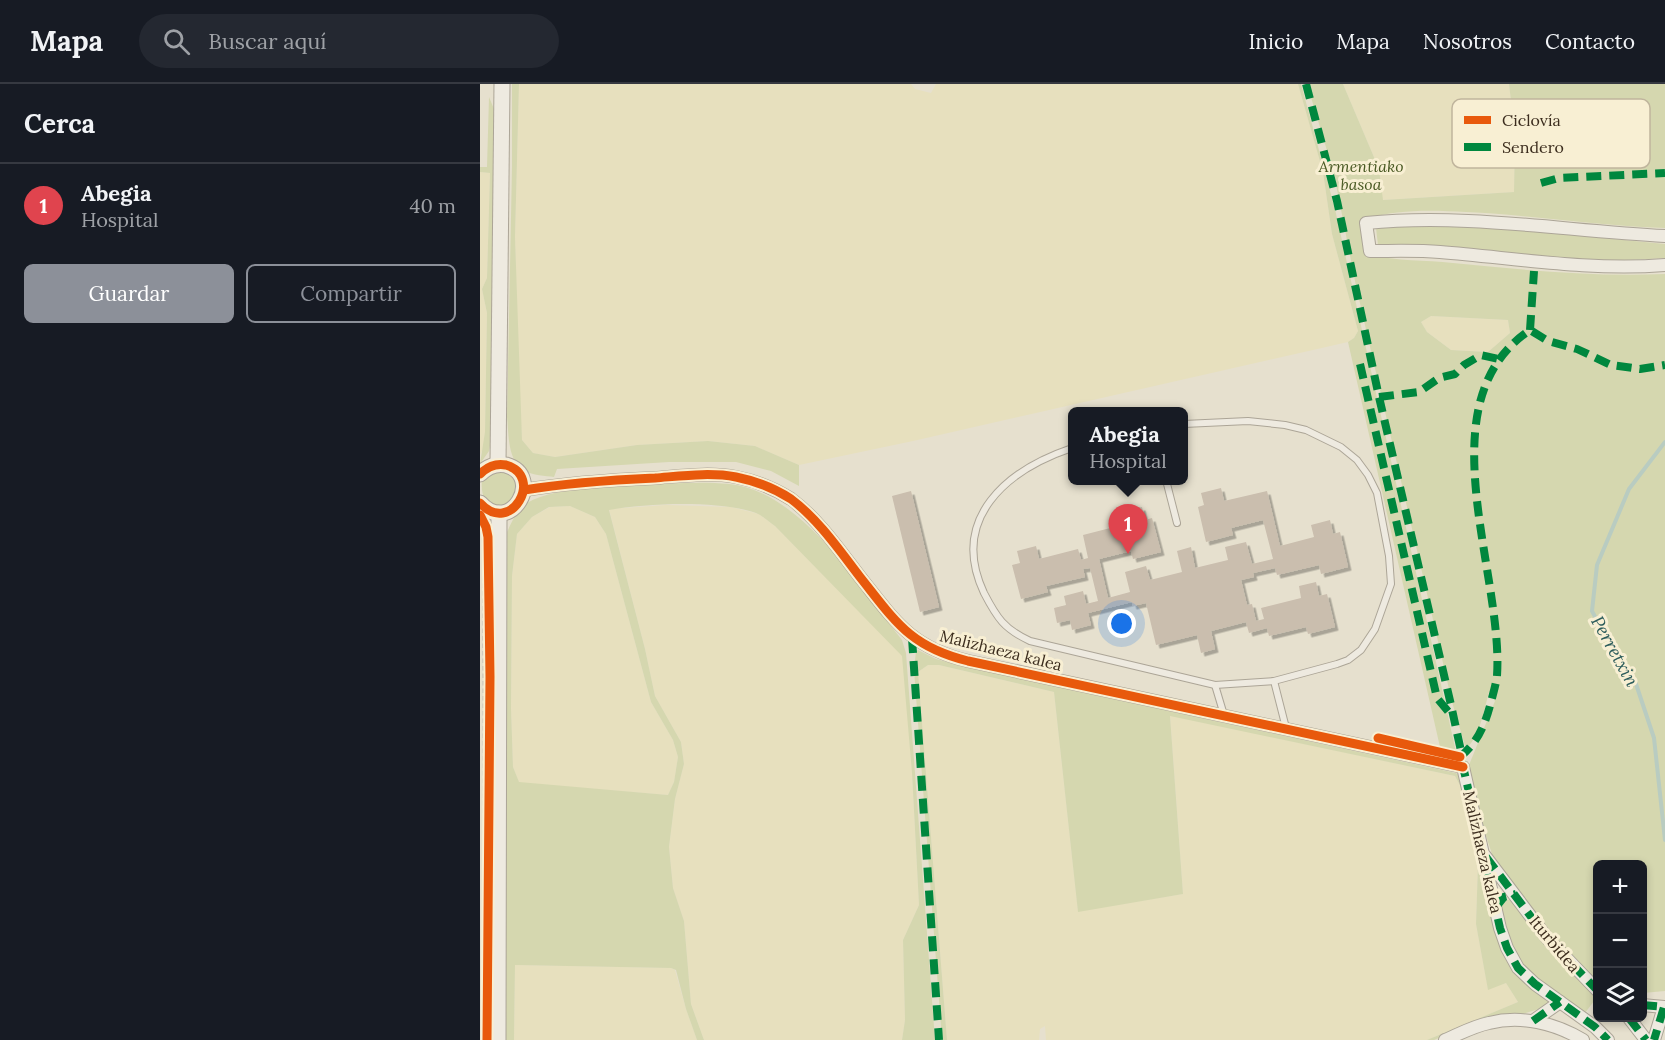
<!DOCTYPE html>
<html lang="es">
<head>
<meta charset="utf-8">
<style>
  :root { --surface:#171b24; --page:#242831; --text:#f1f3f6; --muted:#9ea1a6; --line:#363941; --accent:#8c9099 }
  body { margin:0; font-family:Lora,serif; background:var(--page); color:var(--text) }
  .controls { position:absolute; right:18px; bottom:18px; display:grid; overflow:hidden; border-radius:9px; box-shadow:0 3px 9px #0003 }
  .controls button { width:54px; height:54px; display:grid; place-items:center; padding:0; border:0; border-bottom:2px solid var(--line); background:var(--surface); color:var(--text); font:30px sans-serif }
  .you { position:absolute; left:642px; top:540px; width:21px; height:21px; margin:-15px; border:4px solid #fff; border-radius:50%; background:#1a73e8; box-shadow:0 0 0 9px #1a73e833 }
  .badge { display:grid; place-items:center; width:39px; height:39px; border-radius:50%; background:var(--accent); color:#fff; font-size:20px; font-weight:700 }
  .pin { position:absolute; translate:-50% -50px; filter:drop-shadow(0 2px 3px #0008) }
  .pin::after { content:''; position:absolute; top:32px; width:21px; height:18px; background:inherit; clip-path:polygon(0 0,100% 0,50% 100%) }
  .popup { position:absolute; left:588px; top:323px; width:120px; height:78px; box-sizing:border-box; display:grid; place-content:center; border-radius:9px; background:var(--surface); filter:drop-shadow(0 2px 4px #0005); font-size:20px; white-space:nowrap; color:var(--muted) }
  .popup b { font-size:22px; color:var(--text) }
  .popup::after { content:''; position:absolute; left:50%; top:100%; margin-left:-12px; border:12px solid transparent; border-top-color:var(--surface) }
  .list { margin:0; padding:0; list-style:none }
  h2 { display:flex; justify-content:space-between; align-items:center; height:78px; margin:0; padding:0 24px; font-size:26px }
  h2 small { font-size:20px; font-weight:400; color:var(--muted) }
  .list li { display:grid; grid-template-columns:39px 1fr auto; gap:18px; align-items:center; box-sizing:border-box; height:84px; padding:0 24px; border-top:2px solid var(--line) }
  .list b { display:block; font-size:22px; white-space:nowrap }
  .list p { margin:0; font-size:20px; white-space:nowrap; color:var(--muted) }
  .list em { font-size:20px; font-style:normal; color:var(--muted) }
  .actions { display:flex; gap:12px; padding:18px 24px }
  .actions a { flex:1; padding:14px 0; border:2px solid var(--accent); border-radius:9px; text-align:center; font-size:21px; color:var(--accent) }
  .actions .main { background:var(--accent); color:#fff }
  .icon { flex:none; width:33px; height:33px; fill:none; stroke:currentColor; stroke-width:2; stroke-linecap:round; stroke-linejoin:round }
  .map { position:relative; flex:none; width:1185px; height:956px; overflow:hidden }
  header { display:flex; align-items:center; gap:36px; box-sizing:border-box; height:84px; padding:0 30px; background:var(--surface); border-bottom:2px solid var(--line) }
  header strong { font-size:28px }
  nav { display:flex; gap:33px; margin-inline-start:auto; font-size:21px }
  .search { width:420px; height:54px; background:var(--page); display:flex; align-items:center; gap:15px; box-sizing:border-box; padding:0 21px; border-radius:33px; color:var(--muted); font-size:22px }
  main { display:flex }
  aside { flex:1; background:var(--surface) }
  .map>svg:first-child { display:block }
  .farmland { fill:#e7e0be }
  .green { fill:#d5d7af; fill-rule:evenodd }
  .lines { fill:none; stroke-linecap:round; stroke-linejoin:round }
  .stream { stroke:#b9ccc1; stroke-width:4 }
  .building { fill:#cabeae; filter:url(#shadow) }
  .service-casing { stroke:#aca597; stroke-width:8 }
  .minor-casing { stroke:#aca597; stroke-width:14 }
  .tertiary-casing { stroke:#aca597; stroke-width:17 }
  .path { stroke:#c7c1b7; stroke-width:2; stroke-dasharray:4.5 3; stroke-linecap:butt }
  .service { stroke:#eeeae0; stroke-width:6 }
  .minor { stroke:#eeeae0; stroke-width:12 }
  .tertiary { stroke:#eeeae0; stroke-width:15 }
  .quiet { stroke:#00873e; stroke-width:8; stroke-dasharray:15 8; stroke-linecap:butt }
  .cycleway-casing { stroke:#f8efd3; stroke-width:13 }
  .cycleway { stroke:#e8590c; stroke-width:9 }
  .labels { text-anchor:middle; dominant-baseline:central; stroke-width:6; stroke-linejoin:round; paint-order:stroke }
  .park-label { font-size:16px; font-style:italic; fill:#495923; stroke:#f8efd3 }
  .street-label { font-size:16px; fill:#3c2d1e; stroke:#f8efd3 }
  .water-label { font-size:18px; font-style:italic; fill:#2c5c5b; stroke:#f8efd3 }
  .key { fill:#f8efd3; stroke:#c0b59d; stroke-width:1.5 }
  .key-label { font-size:16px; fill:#3c2d1e }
</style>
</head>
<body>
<header>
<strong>Mapa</strong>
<div class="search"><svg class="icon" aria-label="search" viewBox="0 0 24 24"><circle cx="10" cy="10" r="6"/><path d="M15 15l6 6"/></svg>Buscar aquí</div>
<nav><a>Inicio</a><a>Mapa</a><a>Nosotros</a><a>Contacto</a></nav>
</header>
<main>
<aside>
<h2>Cerca<small></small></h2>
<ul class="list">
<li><span class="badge" style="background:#e0444e">1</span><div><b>Abegia</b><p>Hospital</p></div><em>40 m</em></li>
</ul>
<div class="actions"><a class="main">Guardar</a><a>Compartir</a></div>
</aside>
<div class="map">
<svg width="1185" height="956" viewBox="0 0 1185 956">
  <defs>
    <filter id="shadow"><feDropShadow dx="3.5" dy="3.5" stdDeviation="0" flood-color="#0004"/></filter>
  </defs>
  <rect width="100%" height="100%" fill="#e6e0ce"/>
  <g class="farmland">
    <polygon points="39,0 431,0 435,5 451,9 456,0 818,0 843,88 852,150 878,247 874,254 868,258 433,357 319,381 275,362 228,357 157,361 75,373 53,369 42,356 39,309 35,153"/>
    <polygon points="863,0 1029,0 1035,51 1034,108 902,116 899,85"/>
    <polygon points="0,88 10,89 7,194 2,205 7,229 5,348 4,362 0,371"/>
    <polygon points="951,232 1028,236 1030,249 1008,268 971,266 947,248 941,238"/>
    <polygon points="186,421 251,423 279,430 295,442 423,572 432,689 439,821 423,856 425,936 422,956 224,956 211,920 204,837 193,804 189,763 195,715 204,680 201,658 175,612 165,565 129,425"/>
    <polygon points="90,422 115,433 126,450 171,618 193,656 198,673 194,698 188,711 39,699 33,683 31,624 32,492 37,450 52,433 70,423"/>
    <polygon points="448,581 459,581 574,608 598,827 703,810 690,631 975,692 982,705 998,780 996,840 1008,905 1026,899 1038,918 947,956 566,956 565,942 560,945 559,956 467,956 438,588"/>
    <polygon points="35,881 191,884 195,886 206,925 217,956 34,956"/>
  </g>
  <g class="green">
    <path d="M32 0H39L35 153 42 356 53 369 75 373 157 361 228 357 275 362 319 381V402L291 387 256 378H189L77 385 74 393C66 392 52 391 45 387 27 377 29 350 27 333L32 83Z"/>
    <polygon points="818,0 821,0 855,125 976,668 963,667 960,663 868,258 874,254 878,247 852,150 843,88"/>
    <path d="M827 0H863L899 85 903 116 1034 108 1035 51 1029 0H1185V144C1119 142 1053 131 986 128 952 126 918 125 886 135L890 171C917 177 945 176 973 179 1044 186 1113 193 1185 190V907L1163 909 1162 780H1118L1117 903 1065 847 1014 776 1003 743 989 681 1015 617 1009 608C1004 626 1000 652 986 665L972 618 876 202 854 90ZM951 232 1028 236 1030 249 1008 268 971 266 947 248 941 238Z"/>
    <polygon points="9,13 14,25 12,351 9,367 0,380 5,348 7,229 2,205 7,194 10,89 0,88 0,83 7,83"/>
    <path d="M934 142 1011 143 1185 160V174C1151 176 1117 178 1083 175 1021 169 960 157 898 161L896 144Z"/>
    <path d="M18 385 35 394 38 403 29 420C8 426 0 416 2 395Z"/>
    <path d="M161 400C190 400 220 397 249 400 320 406 381 504 422 556L426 569 455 956H422L425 936 423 856 439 821 432 689 422 572 295 442C289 438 283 432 276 429 239 416 168 419 129 426L165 565 175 612 201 658 204 680 195 715 189 763 193 804 204 837 211 920 224 956H217L206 925 196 886 191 884 35 881 34 956H25L26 450C31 440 35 429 43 422 65 403 132 403 161 400ZM90 422 115 433 126 450 171 618 193 656 198 673 194 698 188 711 39 698 33 683 31 624 32 492 37 450 52 433 69 423Z"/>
    <polygon points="438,566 456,575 490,584 976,689 980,692 1018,852 1070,916 1069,922 1039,931 1007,934 954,956 947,956 1038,918 1026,899 1008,906 996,840 998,780 982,705 975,692 690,632 703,810 598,828 574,608 459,581 448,581 438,588 467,956 462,956 434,586 436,567"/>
    <path d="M1036 815 1061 852 1117 913 1105 929C1084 912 1055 898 1040 875 1030 859 1026 839 1021 821L1027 816Z"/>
  </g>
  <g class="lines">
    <polyline class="stream" points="1185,358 1149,405 1117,481 1112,527 1132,564 1156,600 1174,654 1185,756"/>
  </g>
  <g class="building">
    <polygon points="741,404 744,417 787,407 800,462 834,453 831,441 850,436 853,450 860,448 868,483 841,490 839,481 797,491 795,484 773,489 774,493 761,496 767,521 772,520 776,537 784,535 781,524 821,514 819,502 836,498 839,512 847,510 855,543 828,550 826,543 789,552 787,544 769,549 766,538 731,547 735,565 721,569 717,551 676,561 666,519 653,522 652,518 608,529 611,541 592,546 590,536 577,539 574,524 586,521 584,512 603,507 606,520 618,517 610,484 603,485 605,493 566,502 568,508 541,515 532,481 540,479 537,467 556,462 559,475 598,465 601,476 608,474 603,451 646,440 643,427 662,423 665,436 672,434 681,468 653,475 651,467 619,475 628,514 650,508 645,488 666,482 670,496 702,488 697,467 711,463 715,484 748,476 745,463 766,458 772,480 793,475 783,436 751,444 753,451 726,458 718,423 724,421 721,409"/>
    <polygon points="431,407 459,523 440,528 412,412"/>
  </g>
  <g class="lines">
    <g class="service-casing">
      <g id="service">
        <path d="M592 364C527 386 469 434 504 509 517 534 524 545 550 557L735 601 794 597 857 580 868 576 881 566 895 545 911 500 909 472 897 409 888 391 877 376 861 363 826 346 805 341 768 337 704 340"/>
        <polyline points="686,396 697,439"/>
        <polyline points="794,597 806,644"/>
        <polyline points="735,601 744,631"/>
      </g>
    </g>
    <g class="minor-casing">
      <g id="minor">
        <path d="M1185 152C1085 147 986 129 886 139L890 167C913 167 937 166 960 168 1035 174 1109 187 1185 181"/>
        <path d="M44 406C87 399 131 396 175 394 201 392 230 388 256 393 276 397 294 404 311 415 338 435 360 467 380 493 415 537 430 563 488 577L983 683 1020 844 1027 864 1038 884 1055 900 1115 943 1128 956"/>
        <polyline points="1005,772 1067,854 1118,907"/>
        <polyline points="1162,921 1184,923 1174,956"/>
        <polyline points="1149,934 1166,956"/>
        <polyline points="1053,937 1080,918"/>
        <path d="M965 956C979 950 994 942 1009 939 1041 931 1075 939 1103 956"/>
      </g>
    </g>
    <g class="tertiary-casing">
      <g id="tertiary">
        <polyline points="18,380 22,0"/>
        <path d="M0 390C7 383 16 379 26 381 65 392 31 453 0 419"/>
        <polyline points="18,956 19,429"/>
      </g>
    </g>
    <polyline class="path" points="0,440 2,444 3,459 4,769 2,956"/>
    <use href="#service" class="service"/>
    <use href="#minor" class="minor"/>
    <use href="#tertiary" class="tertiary"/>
    <g class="quiet">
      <path d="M826 0 857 117 899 313 971 621 981 667 980 673C998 658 1005 641 1011 618 1013 610 1016 600 1017 592 1024 488 943 318 1050 246L1068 257 1097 265 1131 281 1160 285 1185 281"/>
      <polyline points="1061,99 1079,94 1185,89"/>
      <polyline points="1050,246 1054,187"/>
      <polyline points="880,280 957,614 972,632"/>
      <polyline points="899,313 939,308 959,294 975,290 984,281 1001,271 1019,275"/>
      <polyline points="432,554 459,956"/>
      <polyline points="982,678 1020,844 1027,864 1038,884 1055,900 1115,943 1128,956"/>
      <polyline points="1006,773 1067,854 1118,907"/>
      <polyline points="1016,823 1024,813 1036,810"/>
      <polyline points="1162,921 1184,923 1174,956"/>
      <polyline points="1149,934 1166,956"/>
      <polyline points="1053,937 1080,918"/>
    </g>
    <g class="cycleway-casing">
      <g id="cycleway">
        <path d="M0 390C7 383 16 379 26 381 65 392 31 453 0 419"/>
        <path d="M44 406C87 399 131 396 175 394 201 392 230 388 256 393 276 397 294 404 311 415 338 435 360 467 380 493 415 537 430 563 488 577L983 683"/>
        <polyline points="0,431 6,443 8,453 10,593 7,956"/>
        <polyline points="898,654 980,673"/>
      </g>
    </g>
    <use href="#cycleway" class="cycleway"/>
  </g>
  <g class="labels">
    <g class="park-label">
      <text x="881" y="82">Armentiako<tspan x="881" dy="18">basoa</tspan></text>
    </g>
    <g class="street-label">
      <text transform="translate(521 566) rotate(14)">Malizhaeza kalea</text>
      <text transform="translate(1003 768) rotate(77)">Malizhaeza kalea</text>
      <text transform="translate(1075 860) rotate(50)">Iturbidea</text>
    </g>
    <g class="water-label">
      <text transform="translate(1135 567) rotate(61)">Perretxin</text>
    </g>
  </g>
  <rect x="972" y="15" width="198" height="69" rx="9" class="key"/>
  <rect x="984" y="32" width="27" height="8" fill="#e8590c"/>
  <rect x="984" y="59" width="27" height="8" fill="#00873e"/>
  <g class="key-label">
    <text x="1022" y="42">Ciclovía</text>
    <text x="1022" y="69">Sendero</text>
  </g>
</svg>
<div class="controls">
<button>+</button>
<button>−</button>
<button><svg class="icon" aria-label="layers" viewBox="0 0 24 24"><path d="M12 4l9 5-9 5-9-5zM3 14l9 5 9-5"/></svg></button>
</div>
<div class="you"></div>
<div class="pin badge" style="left:648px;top:470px;background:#e0444e">1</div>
<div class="popup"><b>Abegia</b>Hospital</div>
</div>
</main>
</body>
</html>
